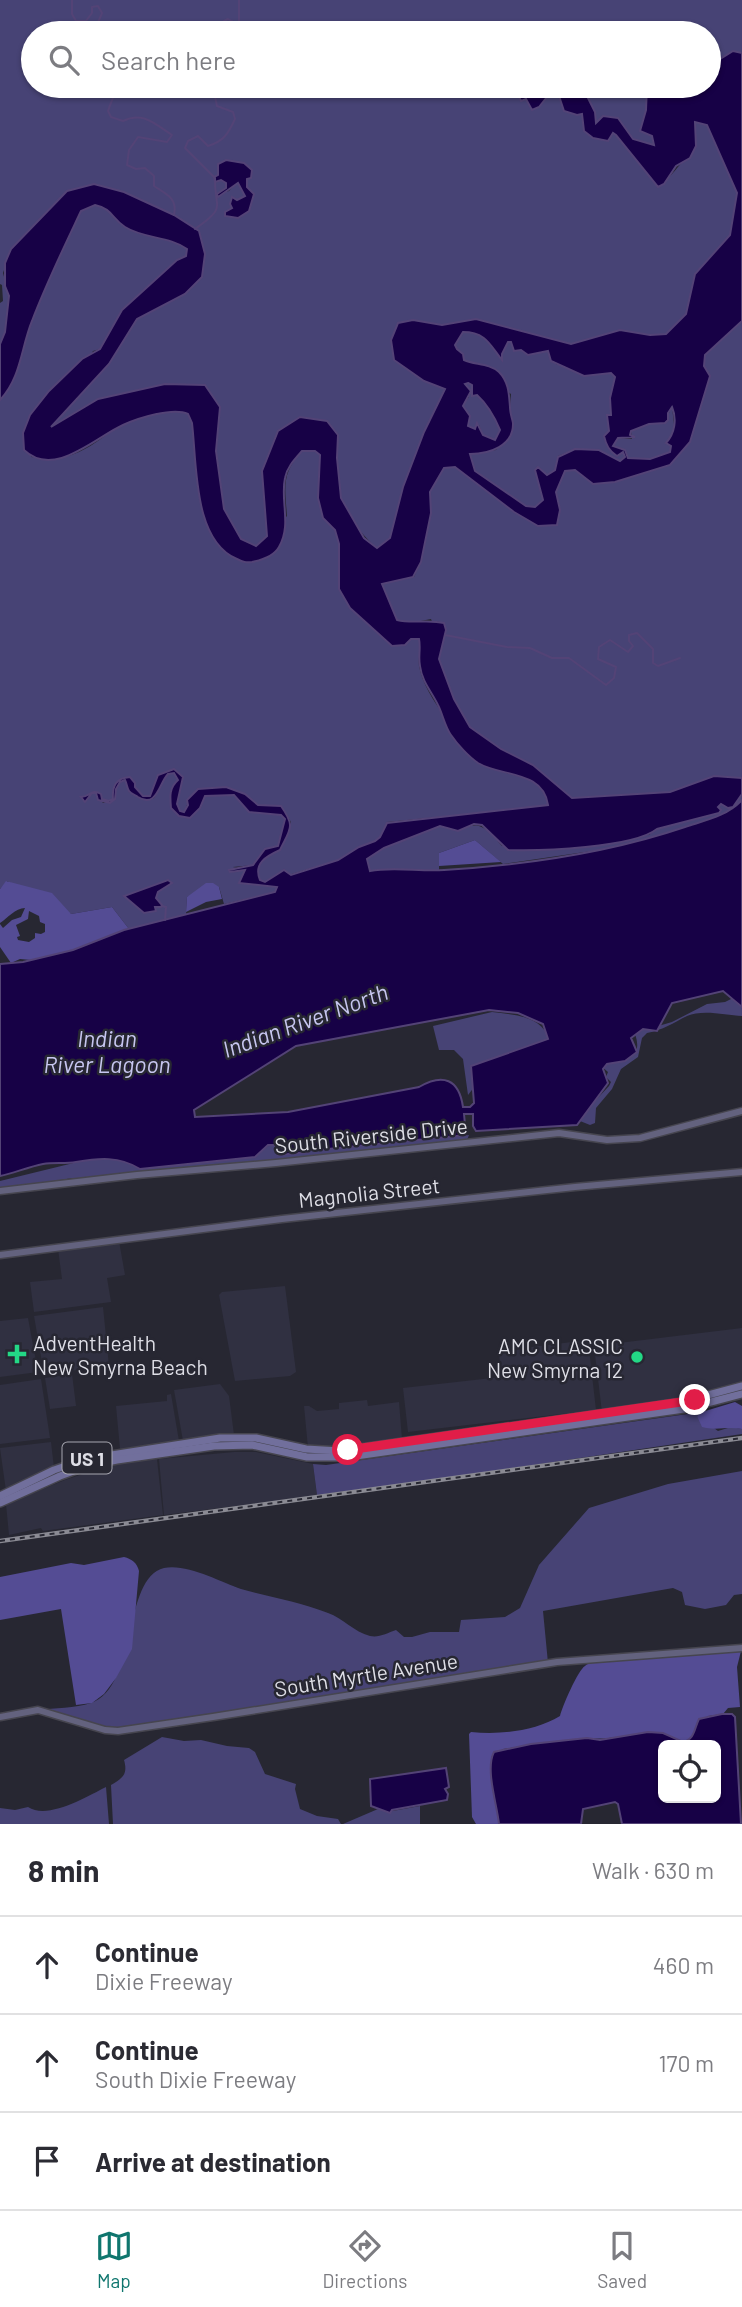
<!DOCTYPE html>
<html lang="en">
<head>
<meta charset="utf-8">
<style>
  :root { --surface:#fff; --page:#f7f7f7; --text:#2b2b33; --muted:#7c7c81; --line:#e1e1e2; --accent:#0f766e }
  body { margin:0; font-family:Barlow,sans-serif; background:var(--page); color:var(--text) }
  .controls { position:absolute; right:21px; bottom:21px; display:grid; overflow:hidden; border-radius:10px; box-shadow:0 2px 5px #0004 }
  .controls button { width:63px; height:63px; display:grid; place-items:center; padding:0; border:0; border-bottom:2px solid var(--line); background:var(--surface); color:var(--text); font:35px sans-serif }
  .stop { position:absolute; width:21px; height:21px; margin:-16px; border:5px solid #e11d48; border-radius:50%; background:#fff }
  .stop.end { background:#e11d48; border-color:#fff; box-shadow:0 2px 7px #0008 }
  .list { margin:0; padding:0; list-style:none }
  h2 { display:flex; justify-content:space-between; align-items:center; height:91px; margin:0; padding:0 28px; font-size:30px }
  h2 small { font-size:23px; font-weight:400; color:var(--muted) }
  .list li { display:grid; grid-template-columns:46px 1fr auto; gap:21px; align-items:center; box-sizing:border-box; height:98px; padding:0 28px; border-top:2px solid var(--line) }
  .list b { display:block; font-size:26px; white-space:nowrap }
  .list p { margin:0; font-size:23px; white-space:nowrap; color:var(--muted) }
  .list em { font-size:23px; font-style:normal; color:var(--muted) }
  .icon { flex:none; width:38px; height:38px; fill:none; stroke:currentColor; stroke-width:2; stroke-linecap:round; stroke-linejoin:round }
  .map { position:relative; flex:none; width:742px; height:1824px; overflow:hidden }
  .search { position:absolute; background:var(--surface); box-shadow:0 2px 5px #0004; left:21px; right:21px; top:21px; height:77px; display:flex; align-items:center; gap:18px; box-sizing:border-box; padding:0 24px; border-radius:38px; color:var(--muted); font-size:26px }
  .sheet { height:385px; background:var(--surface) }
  nav { display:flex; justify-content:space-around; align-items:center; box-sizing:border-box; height:98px; border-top:2px solid var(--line); background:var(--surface); font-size:19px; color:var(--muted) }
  nav a { display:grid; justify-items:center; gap:4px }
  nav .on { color:var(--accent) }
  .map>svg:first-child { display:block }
  .built { fill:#303041 }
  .green { fill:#474375; fill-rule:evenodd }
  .forest { fill:#544c94; fill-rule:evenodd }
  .water { fill:#170146; stroke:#534376; stroke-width:2; fill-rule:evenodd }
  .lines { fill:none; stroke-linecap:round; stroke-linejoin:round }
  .stream { stroke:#534376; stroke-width:2 }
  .secondary-casing { stroke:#46454f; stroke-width:9 }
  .primary-casing { stroke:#46454f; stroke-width:10 }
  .secondary { stroke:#63627e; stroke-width:6 }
  .primary { stroke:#716f9c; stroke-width:7 }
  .rail-casing { stroke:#8a8a93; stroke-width:4.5 }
  .rail { stroke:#272732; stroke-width:2; stroke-dasharray:5; stroke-linecap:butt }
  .route { stroke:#e11d48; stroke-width:9 }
  .poi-dot { fill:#23d886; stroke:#272732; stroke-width:2.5 }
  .labels { text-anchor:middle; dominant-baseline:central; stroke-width:5; stroke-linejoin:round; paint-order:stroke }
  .shield { fill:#272732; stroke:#a7a7b0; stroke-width:2 }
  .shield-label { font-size:19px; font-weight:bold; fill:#dedee6 }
  .street-label { font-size:21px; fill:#dedee6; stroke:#272732 }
  .poi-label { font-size:21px; fill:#dedee6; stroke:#272732; text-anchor:start }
  .water-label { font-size:23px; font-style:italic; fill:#c7c6f0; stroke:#272732 }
</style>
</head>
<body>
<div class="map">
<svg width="742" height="1824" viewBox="0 0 742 1824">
  <rect width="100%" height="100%" fill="#272732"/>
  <g class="built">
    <polygon points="119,1241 125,1275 107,1278 111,1302 34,1312 30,1282 62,1279 58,1249"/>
    <polygon points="285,1286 296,1372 290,1376 235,1381 219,1295 222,1292"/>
    <polygon points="103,1307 109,1366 44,1374 34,1316"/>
    <polygon points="28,1318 38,1372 0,1377 0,1321"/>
    <polygon points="742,1328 742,1383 698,1396 602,1412 594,1346"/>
    <polygon points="588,1340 596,1410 408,1432 403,1388 501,1377 499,1351"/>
    <polygon points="72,1374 76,1406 50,1409 45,1378"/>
    <polygon points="41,1379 50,1438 0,1444 0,1385"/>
    <polygon points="220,1384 229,1396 234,1435 183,1441 174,1390"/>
    <polygon points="171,1394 179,1441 120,1449 116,1406 167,1401 167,1395"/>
    <polygon points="367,1400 368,1406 399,1402 402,1439 337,1449 308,1448 304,1406 309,1406 317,1411 339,1409 339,1403"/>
    <polygon points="51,1442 54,1468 6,1491 0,1448"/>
    <polygon points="234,1452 256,1452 313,1464 317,1496 164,1515 159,1459"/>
    <polygon points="157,1459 163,1515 43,1531 41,1528 9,1535 6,1504 65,1480 109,1465"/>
  </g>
  <g class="green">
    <path d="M0 0H742V53L733 51 709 66V33H33V86H505L509 89H515L521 101 526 99 539 107 551 91 582 114 584 131 613 133 616 135 658 186C667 183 687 155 696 146L695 122 707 125 737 193 730 235 695 274 686 314 666 334 650 335 620 330 571 344 476 319 442 325 413 320 424 381 445 388 424 432 403 487 390 538 377 548C363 537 347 515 341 498 335 479 337 454 338 435L300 417 266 511 267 536 256 546 241 539 224 509 216 451 220 407 165 384 98 399 49 428 109 364 137 319 185 294 199 231C166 210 132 194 94 184L11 249 3 273 9 296 5 332 0 344V303L3 301 2 285 0 284ZM217 169 247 179V187L254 194 249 210 238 218 236 200 245 196 237 182 229 191 217 194 226 188V183L215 177 218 176Z"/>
    <polygon points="563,86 647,86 646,110 640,131 652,136 655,145 633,139 618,118 596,124 583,88"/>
    <path d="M95 204C112 209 111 218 125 227 144 239 169 236 187 249L186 256 177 260 122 310 100 349 93 351 31 457C47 459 64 459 79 452 95 445 109 431 125 424 141 417 171 406 188 414L192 423 201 504 246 563 287 516C285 487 281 474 302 451H315L320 455 323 518 335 530 339 544V588L350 608 392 646 411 639H419C421 648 418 657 419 666 425 699 465 743 490 765 507 780 542 770 548 806L387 822 380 837 375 841 359 847 338 860 265 882 260 880C253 863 266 856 280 850L291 822 281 806 258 805 245 794 226 787 198 789 188 802 184 813 179 811 177 804 183 777 174 769 158 775 150 796H143L134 787 135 783 130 777C116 779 116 787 113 799L109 801 102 799 101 794 92 792 85 801 92 793H96L103 803 115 799 116 789 120 782 126 780 129 792C165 810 150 792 168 774L174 773 178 777V780L173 785 180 816 200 808 205 796 234 795 249 812 281 815 285 819 278 846 260 855 253 865 233 867 245 870 246 873 239 881V883L278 886 275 892 224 904 219 887 187 897 186 914 129 929 112 907 71 914 7 881 0 889V400C21 378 21 348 32 321 46 284 64 248 81 211Z"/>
    <polygon points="742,321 742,778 730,777 670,792 572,798 533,765 501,749 470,727 454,699 439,659 441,645 431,619 410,623 397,620 382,584 414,577 421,562 431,513 430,492 444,468 455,467 514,512 538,526 560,510 556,492 565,471 575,470 615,482 690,442 710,376 704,366 705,355"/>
    <polygon points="463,331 481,335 498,351 498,355 502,359 502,354 508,341 521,350 548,350 557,365 565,365 576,373 611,373 615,376 610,398 611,415 607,415 611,449 624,452 625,457 620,461 599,450 575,449 558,456 555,470 546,476 538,468 535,470 543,500 535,507 526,506 475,471 469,454 496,450 513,425 510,408 511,394 473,364 464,360 455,345"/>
    <path d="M468 382 472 385C474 395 480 396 486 404 491 411 496 422 500 430L495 440 483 435 479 425 477 424 475 429 467 426 462 406 469 397 465 384Z"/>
    <polygon points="672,406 674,425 670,452 650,459 628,458 625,450 613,446 618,438 632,439 631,431 649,424 665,423"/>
    <path d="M742 795V800L733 809 712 820 645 840 626 846 503 864 475 840 439 853V870L370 871 367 859 384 848 440 826C473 839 470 806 502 846L649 835 656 829 719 813 718 807 721 804 724 805Z"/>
    <path d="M735 997 742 999V1016C726 1015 702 1009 687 1016 673 1023 663 1030 647 1033L642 1038 638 1057 621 1069 612 1089 596 1108 595 1123 590 1125 580 1121 569 1126 566 1124 580 1117 609 1086 611 1082 606 1077 608 1072 601 1066C619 1059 645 1063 635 1034L642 1029H648L672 1022 707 1004 725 1002Z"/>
    <path d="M492 1012C514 1015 541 1015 550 1040L475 1086 468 1095 463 1059 454 1050H439L433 1026Z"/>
    <path d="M469 1135 467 1140 164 1172H131L81 1179 73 1178 0 1189V1181L94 1158C110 1157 126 1160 140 1169L255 1157 269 1145 275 1146 278 1154 310 1144H314L318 1150Z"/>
    <polygon points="702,1412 697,1416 718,1431 731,1427 742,1429 742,1434 439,1479 317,1495 313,1464 326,1465"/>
    <path d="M742 1471V1594L734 1595 726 1605 705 1609 685 1605 682 1592 673 1588 543 1611 548 1663 118 1731 38 1710C55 1708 75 1708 91 1703 138 1687 122 1578 164 1568 186 1563 221 1582 241 1589 270 1597 300 1602 328 1613 343 1618 354 1632 370 1636 379 1638 387 1633 396 1630L404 1637H412L430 1632H459L461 1620 505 1617 520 1608 539 1565 589 1508 668 1484Z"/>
    <path d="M162 1737 184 1741 201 1740 227 1746 249 1748 255 1752 265 1774 296 1784 295 1789 300 1809 317 1816 338 1819 341 1824H113L111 1785C123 1778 128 1774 124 1760Z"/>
    <path d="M106 1787 109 1824H0V1808L15 1810 28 1807C48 1820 86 1797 106 1787Z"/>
    <polygon points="420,1806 420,1824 343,1824 378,1809 387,1812"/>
  </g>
  <g class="forest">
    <polygon points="475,840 501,862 439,866 439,853"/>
    <path d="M6 881 52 893 71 914 112 907 129 929 73 950 31 960 20 959 11 963 0 947V924L3 928 12 920 21 917 25 908C15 908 8 918 0 923V889ZM29 911 39 916 40 922 45 924V932L41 934 35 933V938L29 942 18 940 17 937 20 936 16 925 28 919Z"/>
    <polygon points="206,883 213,883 219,887 222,899 206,902 186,912 187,897"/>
    <path d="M735 1402 742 1406V1429C728 1426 716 1431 702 1427L697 1416 702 1412Z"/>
    <path d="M124 1557C132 1559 137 1563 139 1571L132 1649 116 1678 104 1694 92 1703 76 1705 61 1609 0 1620V1577L71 1563 84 1565Z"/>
    <path d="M741 1651 737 1667 740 1707 728 1708 723 1714 708 1716 695 1728C694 1736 691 1740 683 1742 653 1723 620 1742 587 1738L503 1749 491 1757C491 1780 497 1801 499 1824H476L472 1817 469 1734 471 1732C501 1735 535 1731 560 1716 562 1707 578 1670 585 1666 588 1663 592 1663 596 1662Z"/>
  </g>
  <g class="water">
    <path d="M733 51 742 53V321L705 355 704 366 710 376 690 442 670 465 615 482 593 484 575 470 565 471 556 492 560 510 557 525 538 526 514 512 455 467 444 468 430 492 431 513 421 562 413 577 382 584 397 620C413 624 428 619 444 623L446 630 439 659 454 699 470 727 501 749 533 765 572 798 670 792 714 776 742 778V794L733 807 728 808 721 804 718 807 721 810 719 813 657 829C633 848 540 851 508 850L482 825 474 824 458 831 440 826 384 848 367 859 370 871C394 866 420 872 444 870 525 865 608 853 685 827 706 820 727 816 742 800V1007L723 991 672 1003 657 1031 643 1029 631 1038 637 1052 625 1061 607 1064 603 1069 608 1083 577 1125 476 1131 473 1126V1114H464L466 1135 318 1150 314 1144H310L309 1152 278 1155 275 1145H268L255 1157 140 1169C119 1156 99 1158 76 1162 65 1164 54 1162 43 1164 28 1167 14 1173 0 1176V964L23 962 73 950 124 930 275 892 277 887 239 883 245 870 230 872 229 870 253 865 265 849 278 846 285 819 281 815 249 812 234 795 205 796 200 808 190 818 179 816 171 808C170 796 169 788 178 780L174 773 168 774C159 783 157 809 138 797 135 795 131 794 129 791 127 788 127 784 125 780L120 782 116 789 115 799 110 803 98 800 96 793H92L85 802 81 797C89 797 92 788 101 794L102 799 109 801 113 799C112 786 116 778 130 777L135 783V787L143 796H150L158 775 174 769 183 777 177 804 180 811 184 812 188 805 187 800 198 789 226 787 245 794 258 805 281 806C296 827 290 829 280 850 267 856 253 863 260 880L265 882 284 870 291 875 338 860 359 847 375 841 380 837 387 823 548 805C543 770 501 777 478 763 469 757 457 744 451 735 445 727 443 715 438 705 432 692 422 682 420 666 418 657 421 648 419 639H411L405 645 392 646 350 608 339 589V544L335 530 323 518 318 498 320 455 315 451H302C295 459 287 467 285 478 280 501 292 524 279 547 274 556 262 560 252 562 246 563 243 562 237 559 193 541 197 464 192 423L188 414C173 407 138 418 123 425 96 437 54 479 24 450L23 433 30 415 49 391 82 359 100 349 122 310 177 260 186 256 187 249C169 236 144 239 125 227 111 218 113 209 95 205L81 211C64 247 46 284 32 321 21 348 21 378 0 400V344L5 332 9 296 5 286V263L11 249 67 191 94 184 124 192 174 215 199 231 205 254 202 277 185 294 137 319 109 364 51 427 98 399 165 384 205 385 220 407 216 451 224 509 241 539 256 546 267 536 262 471 278 431 300 417 327 421 338 435 337 458 341 498 364 538 377 548 390 538 403 487 424 432 445 389 424 381 394 360 391 340 398 323 413 320 442 325 476 319 571 344 620 330 650 335 666 334 686 314 695 274 730 235 737 193 707 125 695 122 696 146 690 158 676 166 664 184 658 187 616 135 613 133 608 141 593 138 584 131 582 114 577 115 564 111 559 96 551 92 539 107 532 110 526 99 521 101 515 89H509L505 86H524L523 89 528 91 534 86 583 88 595 112 596 123 603 116 618 118 633 139 654 145 652 136 640 131 646 110 647 86H709V66ZM463 332C486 332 490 345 502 360V354L508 342H511L514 351 521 350 528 355 548 351 551 361 584 376 611 373 615 377 610 398 611 415H607L609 431 604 436C606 445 609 451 617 456L623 452 625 457 620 461 599 450 575 449 558 457 555 470 547 475 538 467 535 470 543 500 535 507 526 506 475 471 470 454C489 454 514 446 513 423 512 418 510 413 510 407 509 395 509 382 499 372 489 363 475 365 464 360L463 354 457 349 455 345ZM468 383 472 385V396L477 395C487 404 495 418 500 430L495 440 483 435 477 423 475 429 468 426 470 416 463 406 471 391 465 384ZM672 407C677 419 675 433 666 443L671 446 670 452 650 459 628 458 625 450 613 446 618 438 635 437 630 435 631 431 649 424 665 423 668 420V413ZM489 1010 518 1013 543 1024 548 1039 471 1066 474 1103 470 1107H463C459 1079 443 1073 419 1087L288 1112 195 1117 194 1110 296 1046Z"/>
    <polygon points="226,160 244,163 252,170 251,178 247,179 247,187 254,194 249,211 238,218 225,216 225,212 232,208 230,204 232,197 237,200 245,196 238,183 218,197 217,194 226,188 226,183 221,180 215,182 214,177 218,175 218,164"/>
    <polygon points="168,880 172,883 158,892 156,898 162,905 161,907 155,907 156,911 144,913 124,896"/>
    <path d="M722 1714H732L735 1717 741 1824H622L618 1804 615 1802 583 1809 581 1824H499C497 1804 485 1769 494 1752L531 1744 587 1738 600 1740 648 1732 663 1733 683 1742C695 1739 694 1729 699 1719ZM663 1745H716V1798H663Z"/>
    <polygon points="446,1768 449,1787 445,1789 448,1794 447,1800 392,1810 390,1813 371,1806 370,1779"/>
  </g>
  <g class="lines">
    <g class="stream">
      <polyline points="72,0 72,14 76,21 86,21 92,13 92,7 98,6 102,13 97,25 81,33"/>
      <polyline points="124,33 128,33"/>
      <polyline points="231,33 225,27 224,21 228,19 235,23 239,22 239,0"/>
      <path d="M125 86C114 91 112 100 108 111L111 117 123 121C143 111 155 124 172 135L167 142 138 137 129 150 127 165 136 169 145 168 154 176V186C166 194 178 198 174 215"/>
      <polyline points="202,86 203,86"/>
      <path d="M195 229C228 206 214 209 215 178L185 148 188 141 198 136 208 146C224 141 228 134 235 119L233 112 217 106 213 88 210 86"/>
      <polyline points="445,635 507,647 530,648 552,658 569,658 606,685 614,678 616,667 598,659 599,647 610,640 628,652 633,646 629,641 629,635 637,633 653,649 653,663 658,666 680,658"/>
      <polyline points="162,906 166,907 165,920"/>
    </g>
    <g class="secondary-casing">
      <g id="secondary">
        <polyline points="0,1191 137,1175 276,1163 559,1133 607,1140 640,1138 742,1111"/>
        <polyline points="0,1255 282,1219 575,1187 742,1172"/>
        <polyline points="0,1717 38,1710 105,1730 118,1731 213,1717 557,1662 742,1648"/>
      </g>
    </g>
    <g class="primary-casing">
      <g id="primary">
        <polyline points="0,1496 54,1470 86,1459 220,1438 256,1438 306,1449 340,1451 682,1402 742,1386"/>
        <polyline points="0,1503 60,1476 87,1466 117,1460 214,1446 252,1445 307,1457 349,1457 684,1409 742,1394"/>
      </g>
    </g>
    <use href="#secondary" class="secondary"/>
    <use href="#primary" class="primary"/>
    <g class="rail-casing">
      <polyline id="rail" points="0,1541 742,1438"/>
    </g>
    <use href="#rail" class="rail"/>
  </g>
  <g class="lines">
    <polyline class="route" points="348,1450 695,1400"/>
  </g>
  <g class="poi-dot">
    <path d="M13.5 1343.5h7v7h7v7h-7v7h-7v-7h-7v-7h7z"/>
    <circle cx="637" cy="1357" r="7"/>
  </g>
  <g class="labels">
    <rect class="shield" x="62.5" y="1442.5" width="49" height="31" rx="5"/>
    <g class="shield-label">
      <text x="87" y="1458">US 1</text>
    </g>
    <g class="street-label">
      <text transform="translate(371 1135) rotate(-6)">South Riverside Drive</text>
      <text transform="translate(369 1192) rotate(-6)">Magnolia Street</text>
      <text transform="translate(366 1674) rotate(-9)">South Myrtle Avenue</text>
    </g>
    <g class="poi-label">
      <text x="33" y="1342">AdventHealth<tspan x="33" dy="24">New Smyrna Beach</tspan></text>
      <text x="623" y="1345" text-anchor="end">AMC CLASSIC<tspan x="623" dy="24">New Smyrna 12</tspan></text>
    </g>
    <g class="water-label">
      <text transform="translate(305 1020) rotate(-20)">Indian River North</text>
      <text x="107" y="1038">Indian<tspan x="107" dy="26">River Lagoon</tspan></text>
    </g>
  </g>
</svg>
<div class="controls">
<button><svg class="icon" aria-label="locate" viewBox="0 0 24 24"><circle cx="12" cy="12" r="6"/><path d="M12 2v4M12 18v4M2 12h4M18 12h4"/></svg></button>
</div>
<div class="stop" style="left:348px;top:1450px"></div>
<div class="stop end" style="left:695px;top:1400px"></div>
<div class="search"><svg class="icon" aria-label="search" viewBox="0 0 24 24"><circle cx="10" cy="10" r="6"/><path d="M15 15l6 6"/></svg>Search here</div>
</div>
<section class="sheet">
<h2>8 min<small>Walk · 630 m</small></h2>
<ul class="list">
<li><svg class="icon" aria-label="ahead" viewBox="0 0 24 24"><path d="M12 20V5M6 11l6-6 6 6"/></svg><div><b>Continue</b><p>Dixie Freeway</p></div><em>460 m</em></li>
<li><svg class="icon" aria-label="ahead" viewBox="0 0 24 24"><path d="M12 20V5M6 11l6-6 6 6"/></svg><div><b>Continue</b><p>South Dixie Freeway</p></div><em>170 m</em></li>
<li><svg class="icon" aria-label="arrive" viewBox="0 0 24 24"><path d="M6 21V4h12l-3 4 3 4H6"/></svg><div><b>Arrive at destination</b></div></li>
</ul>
</section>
<nav>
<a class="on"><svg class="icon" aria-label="map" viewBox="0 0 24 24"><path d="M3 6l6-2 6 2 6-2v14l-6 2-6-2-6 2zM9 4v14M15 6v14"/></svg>Map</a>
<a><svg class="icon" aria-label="directions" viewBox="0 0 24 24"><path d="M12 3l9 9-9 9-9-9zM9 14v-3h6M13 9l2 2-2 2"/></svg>Directions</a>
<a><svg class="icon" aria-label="saved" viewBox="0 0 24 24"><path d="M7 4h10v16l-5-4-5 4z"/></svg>Saved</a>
</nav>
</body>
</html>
